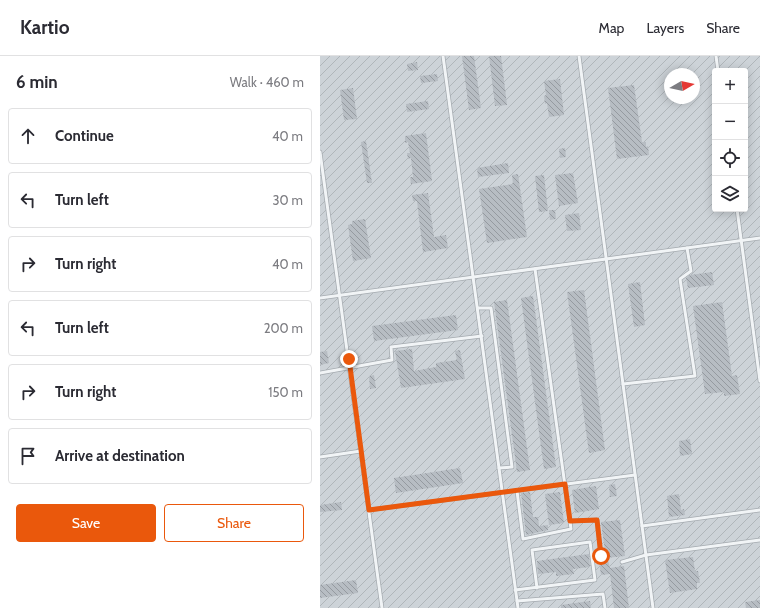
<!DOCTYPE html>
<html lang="en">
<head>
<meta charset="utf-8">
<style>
  :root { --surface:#fff; --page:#f7f7f7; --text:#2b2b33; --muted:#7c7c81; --line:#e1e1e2; --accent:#ea580c }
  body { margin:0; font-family:Cabin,sans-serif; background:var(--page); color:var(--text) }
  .controls { position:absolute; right:12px; top:12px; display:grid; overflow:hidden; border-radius:4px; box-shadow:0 2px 10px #0003 }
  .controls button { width:36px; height:36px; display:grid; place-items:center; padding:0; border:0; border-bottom:1px solid var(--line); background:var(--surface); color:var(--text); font:20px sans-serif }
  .compass { position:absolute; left:344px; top:12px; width:36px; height:36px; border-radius:50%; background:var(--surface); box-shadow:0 2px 10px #0003; rotate:81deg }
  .stop { position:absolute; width:12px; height:12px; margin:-9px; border:3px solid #ea580c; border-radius:50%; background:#fff }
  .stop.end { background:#ea580c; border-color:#fff; box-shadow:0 1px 4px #0008 }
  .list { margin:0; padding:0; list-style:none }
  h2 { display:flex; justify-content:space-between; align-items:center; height:52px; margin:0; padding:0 16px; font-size:17px }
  h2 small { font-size:13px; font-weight:400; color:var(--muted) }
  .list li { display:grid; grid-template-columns:26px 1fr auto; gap:12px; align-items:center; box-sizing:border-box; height:56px; margin:0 8px 8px; padding:0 8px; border:1px solid var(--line); border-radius:4px }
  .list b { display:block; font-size:15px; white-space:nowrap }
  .list em { font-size:13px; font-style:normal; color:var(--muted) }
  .actions { display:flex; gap:8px; padding:12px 16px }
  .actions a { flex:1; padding:9px 0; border:1px solid var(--accent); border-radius:4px; text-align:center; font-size:14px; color:var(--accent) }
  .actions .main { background:var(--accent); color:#fff }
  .icon { flex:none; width:22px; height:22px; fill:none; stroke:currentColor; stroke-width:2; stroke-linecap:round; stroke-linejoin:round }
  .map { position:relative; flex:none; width:440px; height:552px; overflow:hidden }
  header { display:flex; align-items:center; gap:24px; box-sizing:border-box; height:56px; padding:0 20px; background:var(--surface); border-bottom:1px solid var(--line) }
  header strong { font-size:19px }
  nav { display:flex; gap:22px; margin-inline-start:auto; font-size:14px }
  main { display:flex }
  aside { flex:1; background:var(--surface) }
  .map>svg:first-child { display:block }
  .industrial { fill:url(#industrial-furrows); fill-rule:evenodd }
  .building { fill:url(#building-back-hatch) }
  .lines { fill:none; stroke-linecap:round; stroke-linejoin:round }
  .lane-casing { stroke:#a5abb0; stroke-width:4.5 }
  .lane { stroke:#f1f4f6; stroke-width:3 }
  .route { stroke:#ea580c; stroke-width:5 }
</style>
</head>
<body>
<header>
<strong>Kartio</strong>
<nav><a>Map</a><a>Layers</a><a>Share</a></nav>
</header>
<main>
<aside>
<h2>6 min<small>Walk · 460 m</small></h2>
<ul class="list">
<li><svg class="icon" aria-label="ahead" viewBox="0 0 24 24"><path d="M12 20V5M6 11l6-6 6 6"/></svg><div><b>Continue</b></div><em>40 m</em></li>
<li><svg class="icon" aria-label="left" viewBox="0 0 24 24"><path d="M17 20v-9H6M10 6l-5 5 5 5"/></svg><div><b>Turn left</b></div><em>30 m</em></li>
<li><svg class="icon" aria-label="right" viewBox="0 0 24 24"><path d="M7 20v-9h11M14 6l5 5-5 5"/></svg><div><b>Turn right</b></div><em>40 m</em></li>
<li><svg class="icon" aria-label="left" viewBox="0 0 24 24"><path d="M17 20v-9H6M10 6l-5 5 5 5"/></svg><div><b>Turn left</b></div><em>200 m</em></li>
<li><svg class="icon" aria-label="right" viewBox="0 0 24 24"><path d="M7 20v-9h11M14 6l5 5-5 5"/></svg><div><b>Turn right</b></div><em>150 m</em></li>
<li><svg class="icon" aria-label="arrive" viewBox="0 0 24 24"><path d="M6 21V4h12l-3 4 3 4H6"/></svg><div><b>Arrive at destination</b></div></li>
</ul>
<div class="actions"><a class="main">Save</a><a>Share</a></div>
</aside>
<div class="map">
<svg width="440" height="552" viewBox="0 0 440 552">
  <defs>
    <pattern id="industrial-furrows" width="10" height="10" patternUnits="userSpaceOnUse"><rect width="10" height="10" fill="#cdd3d8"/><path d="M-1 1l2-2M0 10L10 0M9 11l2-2" fill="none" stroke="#b0b6ba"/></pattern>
    <pattern id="building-back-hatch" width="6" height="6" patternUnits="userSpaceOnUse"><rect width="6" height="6" fill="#b7bdc3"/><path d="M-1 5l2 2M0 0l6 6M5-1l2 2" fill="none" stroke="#959aa0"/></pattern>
  </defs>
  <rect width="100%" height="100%" fill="#dfe3e7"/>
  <path class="industrial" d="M0 0H440V552H0ZM395 15H425V153H395ZM350 18H374V42H350Z"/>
  <g class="building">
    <polygon points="142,0 154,0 161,52 149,54"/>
    <polygon points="169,0 181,0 187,49 175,50"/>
    <polygon points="97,6 98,14 88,15 87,8"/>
    <polygon points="117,18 118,25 101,27 100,20"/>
    <polygon points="240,23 244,59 229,61 227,47 225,48 224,40 226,39 224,25"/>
    <polygon points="314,29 322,86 326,86 326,91 328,90 329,99 297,103 288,32"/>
    <polygon points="33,32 37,63 24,64 20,34"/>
    <polygon points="108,45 109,53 87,56 86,48"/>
    <polygon points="106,77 112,125 91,128 90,121 93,121 91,102 88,103 87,97 90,97 88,86 85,87 85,80"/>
    <polygon points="46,85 52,127 47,127 41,86"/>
    <polygon points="245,92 246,101 240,102 239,93"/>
    <polygon points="188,107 189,117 158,121 157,112"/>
    <polygon points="253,117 258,147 239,150 235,119"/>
    <polygon points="198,118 207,181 167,187 159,133 193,128 192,119"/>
    <polygon points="224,119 228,155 219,156 215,120"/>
    <polygon points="108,137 114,181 126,179 128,192 103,196 97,145 93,145 92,139"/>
    <polygon points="229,154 235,154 236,163 230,164"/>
    <polygon points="259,157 261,174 247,175 245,159"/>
    <polygon points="45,163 51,202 33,205 28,169 32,168 32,165"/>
    <polygon points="392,216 394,229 368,232 366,222 370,219"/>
    <polygon points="320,226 325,269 314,271 308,228"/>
    <polygon points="264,234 285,394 269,397 247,236"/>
    <polygon points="213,240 236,411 224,413 201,242"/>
    <polygon points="187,244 210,414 197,416 174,246"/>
    <polygon points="402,246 412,320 417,319 420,338 404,340 404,336 385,338 373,250"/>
    <polygon points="136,259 138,274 54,285 52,270"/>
    <polygon points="92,293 94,315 116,311 116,307 137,304 135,295 140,294 145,323 81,332 75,295"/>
    <polygon points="7,295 9,307 0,309 0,296"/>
    <polygon points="54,319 56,332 50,333 49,320"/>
    <polygon points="370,383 372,398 360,400 359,385"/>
    <polygon points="140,412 143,427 76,437 74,422"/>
    <polygon points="295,428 297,440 290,441 289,429"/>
    <polygon points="276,430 279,453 255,457 252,434"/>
    <polygon points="210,436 213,461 218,461 219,470 228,469 228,474 206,479 201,437"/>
    <polygon points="240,436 244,467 229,469 225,438"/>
    <polygon points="359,438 361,454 364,453 365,459 349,461 347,440"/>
    <polygon points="21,446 22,454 0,456 0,449"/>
    <polygon points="300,464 305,500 286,502 281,466"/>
    <polygon points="269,498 270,511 253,513 254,518 236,520 236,516 218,518 217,505"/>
    <polygon points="373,501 375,515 378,515 380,527 377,527 377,533 350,537 345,504"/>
    <polygon points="288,504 290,512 304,510 309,552 294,552 290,518 281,519 279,505"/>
    <polygon points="36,524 38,537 0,542 0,529"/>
    <polygon points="440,544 440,552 426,552 425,546"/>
    <polygon points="270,545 271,552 241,552 241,549"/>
  </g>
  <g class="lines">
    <g class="lane-casing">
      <g id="lane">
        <polyline points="123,0 198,552"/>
        <polyline points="259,0 333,552"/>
        <polyline points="396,0 398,15"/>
        <polyline points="0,96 62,552"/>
        <polyline points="417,153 440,325"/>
        <polyline points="0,242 440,182"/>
        <polyline points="158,252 171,252 192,411 179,412"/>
        <polyline points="0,317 72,304 71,291 162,280"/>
        <polyline points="303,328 375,320 360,223 371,215 367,192"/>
        <polyline points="0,401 41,395"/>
        <polyline points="197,435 203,483 251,473 215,213"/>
        <polyline points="49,454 315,419"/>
        <polyline points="250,465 277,464 281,500"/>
        <polyline points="322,470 440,454"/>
        <polyline points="302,506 326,499 440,484"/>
        <polyline points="195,534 275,524 270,486 212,494 217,532"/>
        <polyline points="197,545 283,538 285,552"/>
      </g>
    </g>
    <use href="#lane" class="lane"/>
  </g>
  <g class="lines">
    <polyline class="route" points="29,303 49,454 245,428 250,465 277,464 281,500"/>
  </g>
</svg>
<div class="controls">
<button>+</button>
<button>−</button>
<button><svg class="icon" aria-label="locate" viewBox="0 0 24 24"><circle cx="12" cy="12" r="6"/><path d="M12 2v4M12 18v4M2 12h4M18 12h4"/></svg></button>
<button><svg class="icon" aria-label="layers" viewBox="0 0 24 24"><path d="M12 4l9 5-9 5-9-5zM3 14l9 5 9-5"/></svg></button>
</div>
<svg class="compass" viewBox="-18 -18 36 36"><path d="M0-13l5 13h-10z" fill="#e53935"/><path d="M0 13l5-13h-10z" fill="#7c7c81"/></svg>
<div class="stop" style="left:281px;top:500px"></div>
<div class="stop end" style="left:29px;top:303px"></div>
</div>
</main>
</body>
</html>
